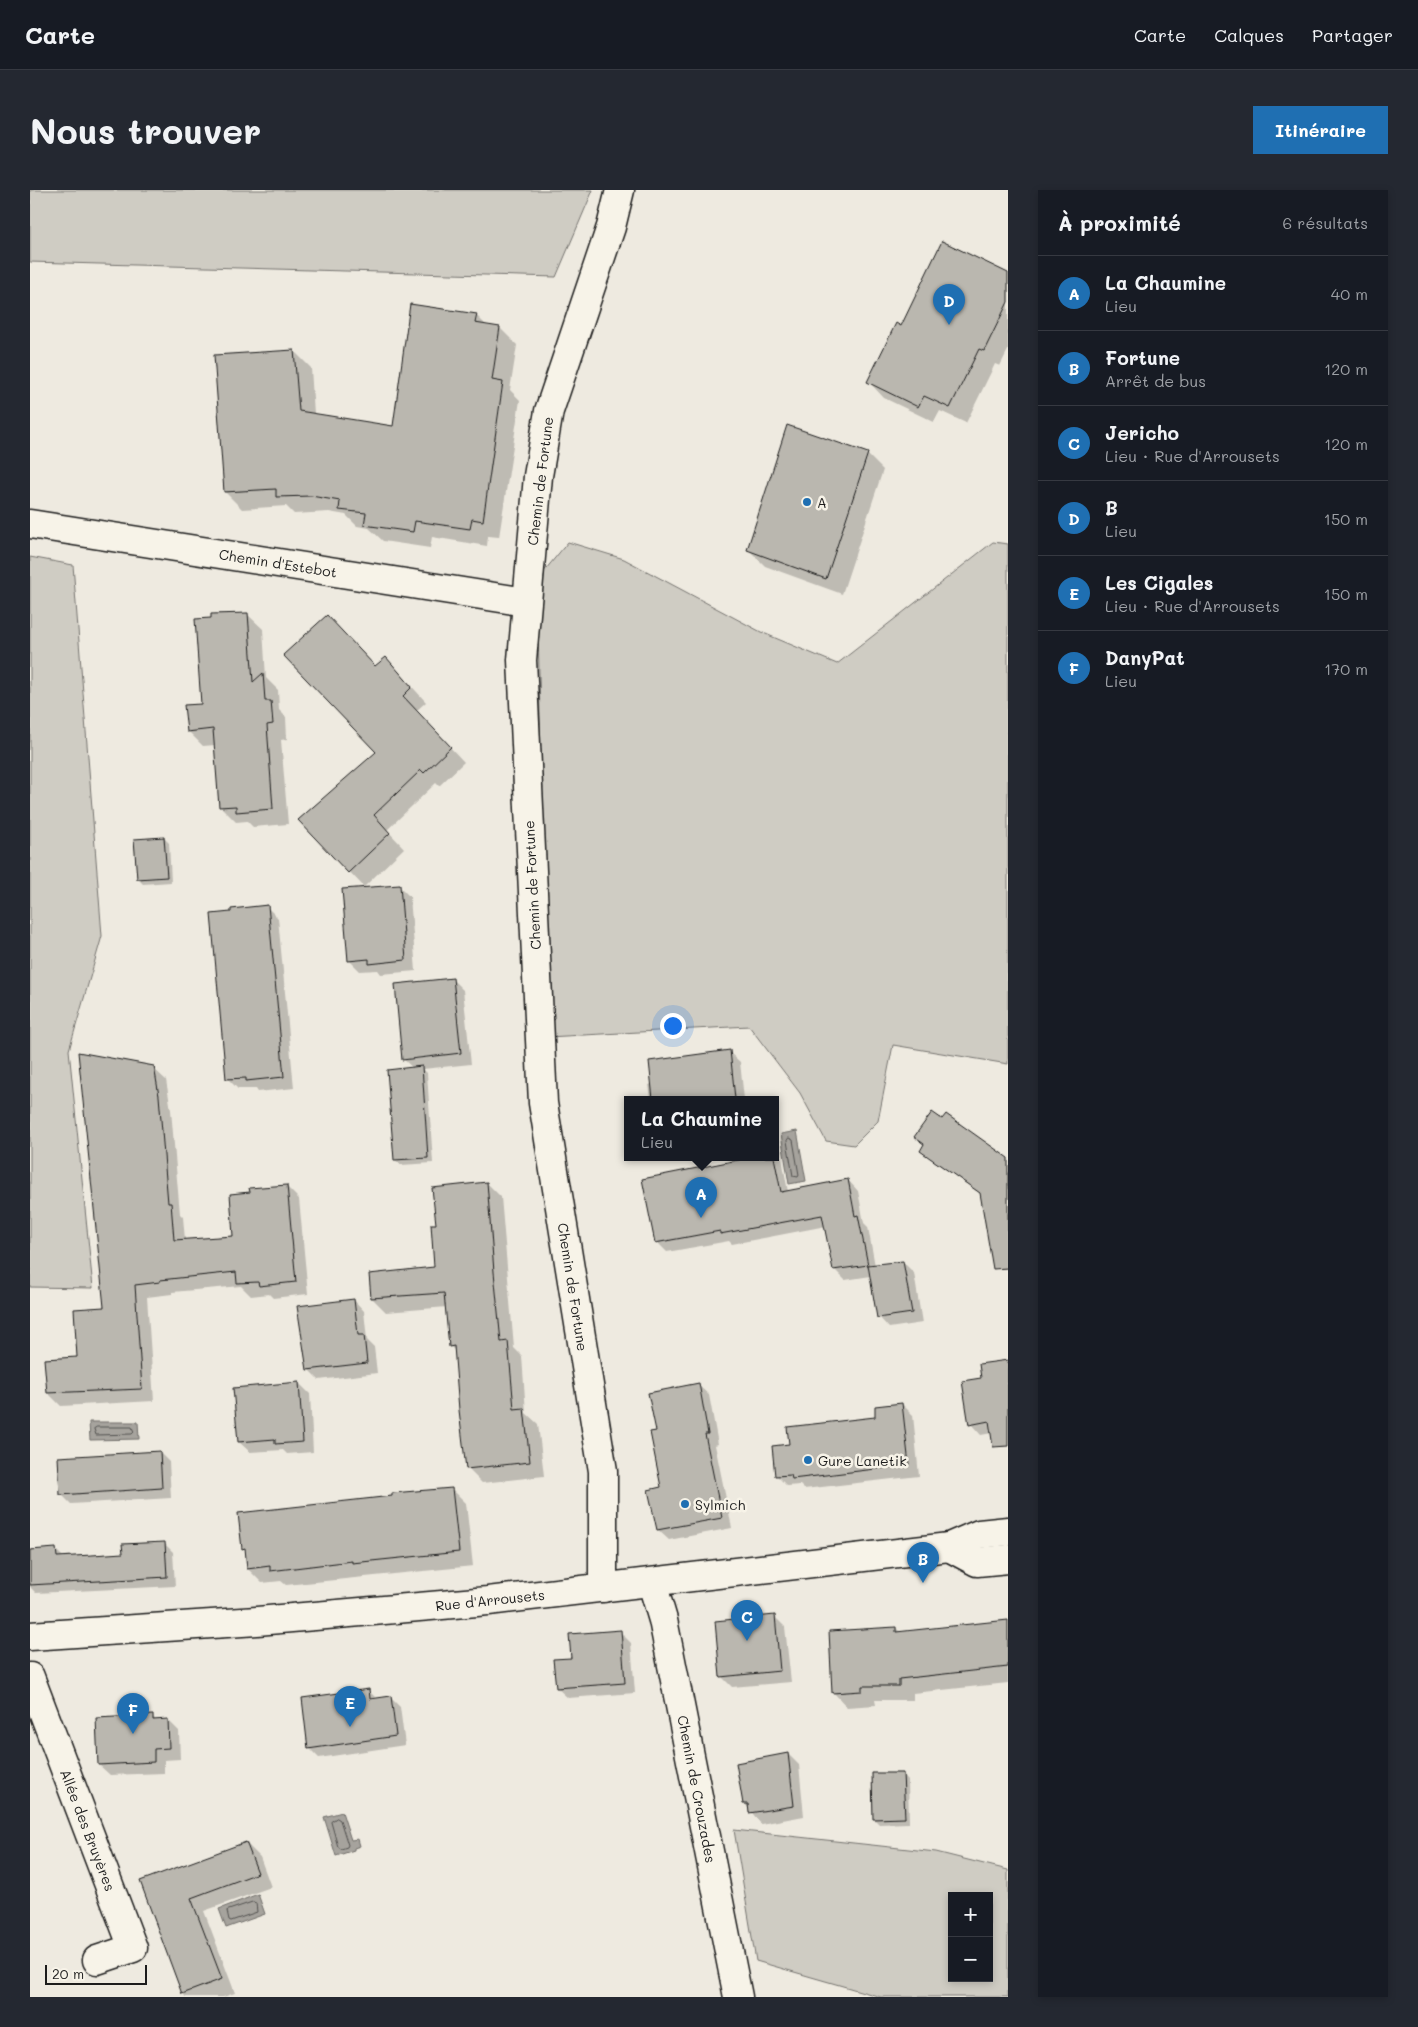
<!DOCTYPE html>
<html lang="fr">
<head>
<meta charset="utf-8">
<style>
  :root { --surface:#171b24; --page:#242831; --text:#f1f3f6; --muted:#9ea1a6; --line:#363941; --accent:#1f6fb2 }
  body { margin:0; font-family:Mali,sans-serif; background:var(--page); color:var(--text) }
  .controls { position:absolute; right:15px; bottom:15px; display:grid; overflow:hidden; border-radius:0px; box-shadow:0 2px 8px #0003 }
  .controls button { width:45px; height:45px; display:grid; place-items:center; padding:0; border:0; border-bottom:1px solid var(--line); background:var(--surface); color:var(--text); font:25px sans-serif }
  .scale { position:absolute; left:15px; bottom:12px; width:102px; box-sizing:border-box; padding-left:5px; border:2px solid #1c1c1c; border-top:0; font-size:14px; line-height:18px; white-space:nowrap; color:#1c1c1c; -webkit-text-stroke:4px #f7f3e8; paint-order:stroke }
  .you { position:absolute; left:642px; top:835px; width:18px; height:18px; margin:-12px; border:4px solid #fff; border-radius:50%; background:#1a73e8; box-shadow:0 0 0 8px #1a73e833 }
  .badge { display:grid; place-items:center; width:32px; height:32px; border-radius:50%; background:var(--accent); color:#fff; font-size:16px; font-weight:700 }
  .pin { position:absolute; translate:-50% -41px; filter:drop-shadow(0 1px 2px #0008) }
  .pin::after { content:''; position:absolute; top:26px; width:18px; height:15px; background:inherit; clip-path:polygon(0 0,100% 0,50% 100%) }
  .popup { position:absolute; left:594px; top:906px; width:155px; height:65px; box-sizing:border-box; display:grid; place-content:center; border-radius:0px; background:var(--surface); filter:drop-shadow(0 1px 4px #0005); font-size:16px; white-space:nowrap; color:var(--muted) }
  .popup b { font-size:19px; color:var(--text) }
  .popup::after { content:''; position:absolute; left:50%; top:100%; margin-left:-10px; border:10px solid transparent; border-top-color:var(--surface) }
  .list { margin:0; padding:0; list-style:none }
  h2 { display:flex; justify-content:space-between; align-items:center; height:65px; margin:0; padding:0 20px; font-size:21px }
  h2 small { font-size:16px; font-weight:400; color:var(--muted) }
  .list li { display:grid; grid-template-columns:32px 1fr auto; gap:15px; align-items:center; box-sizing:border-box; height:75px; padding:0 20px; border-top:1px solid var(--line) }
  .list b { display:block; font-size:19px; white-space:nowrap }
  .list p { margin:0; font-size:16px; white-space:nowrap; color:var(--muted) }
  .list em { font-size:16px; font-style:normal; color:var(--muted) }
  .map { position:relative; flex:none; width:978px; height:1807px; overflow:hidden; border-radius:0px }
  header { display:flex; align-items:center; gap:30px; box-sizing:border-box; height:70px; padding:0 25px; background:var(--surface); border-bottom:1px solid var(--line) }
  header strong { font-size:24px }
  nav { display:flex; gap:28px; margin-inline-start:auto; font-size:18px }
  .intro { display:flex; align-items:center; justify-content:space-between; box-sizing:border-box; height:120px; padding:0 30px }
  h1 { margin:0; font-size:35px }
  .button { padding:12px 22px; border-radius:0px; background:var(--accent); color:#fff; font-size:18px; font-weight:700 }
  main { display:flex; gap:30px; padding:0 30px }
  aside { flex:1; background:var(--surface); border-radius:0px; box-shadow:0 2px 8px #0003 }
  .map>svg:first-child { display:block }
  .green { fill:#cfccc3; stroke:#767470; fill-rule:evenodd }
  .water { fill:#a6a39d; stroke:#6f6d69 }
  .shadow { fill:#0003 }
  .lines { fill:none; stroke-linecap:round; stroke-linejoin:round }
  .shore { stroke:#535250; stroke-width:1 }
  .building { fill:#bab7af; stroke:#1c1c1c }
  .minor-casing { stroke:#1c1c1c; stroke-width:31 }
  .secondary-casing { stroke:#1c1c1c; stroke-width:31 }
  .minor { stroke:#f7f3e8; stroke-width:28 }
  .secondary { stroke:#f7f3e8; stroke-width:28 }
  .poi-dot { fill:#1f6fb2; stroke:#f7f3e8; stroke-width:2 }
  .labels { text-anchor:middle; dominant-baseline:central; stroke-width:5; stroke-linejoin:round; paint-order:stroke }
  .street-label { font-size:14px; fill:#1c1c1c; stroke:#f7f3e8 }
  .poi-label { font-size:14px; fill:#1c1c1c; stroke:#f7f3e8; text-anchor:start }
</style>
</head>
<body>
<header>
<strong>Carte</strong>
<nav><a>Carte</a><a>Calques</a><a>Partager</a></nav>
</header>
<div class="intro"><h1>Nous trouver</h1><a class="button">Itinéraire</a></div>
<main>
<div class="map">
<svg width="978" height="1807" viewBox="0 0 978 1807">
  <rect width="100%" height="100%" fill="#eeeae0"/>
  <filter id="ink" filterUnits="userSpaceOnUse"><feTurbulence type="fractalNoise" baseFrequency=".02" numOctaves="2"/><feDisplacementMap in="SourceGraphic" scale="10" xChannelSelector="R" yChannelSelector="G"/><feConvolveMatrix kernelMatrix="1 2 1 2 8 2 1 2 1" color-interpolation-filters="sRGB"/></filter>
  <g filter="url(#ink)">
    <g class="green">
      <polygon points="0,0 563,0 526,87 0,72"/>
      <polygon points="538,352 594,369 731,442 807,474 963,352 978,354 978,874 863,855 848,931 824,955 796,951 770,903 719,836 517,847 507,390"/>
      <polygon points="0,367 43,375 72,746 39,860 63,1098 0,1097"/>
      <path d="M704 1640 906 1662 978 1680V1807H851L726 1771ZM922 1706H959V1788H922Z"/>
    </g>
    <g class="water">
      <polygon points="767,941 776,991 759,994 751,944"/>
      <polygon points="59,1232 108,1232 109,1249 60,1250"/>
      <polygon points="312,1622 321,1650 328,1649 330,1656 324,1658 324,1660 306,1666 294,1627"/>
      <polygon points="228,1704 235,1724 196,1738 189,1719"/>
    </g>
    <g class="shadow">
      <polygon points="912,53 978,85 978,160 970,176 965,174 936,233 910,221 904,232 854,208 839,192 871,137"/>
      <polygon points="446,125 457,136 470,138 487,155 480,200 490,210 469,347 458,346 457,356 402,347 400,358 353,351 339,338 327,336 316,325 299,322 264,324 256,316 212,319 195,302 264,161 281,178 284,224 364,237"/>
      <polygon points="837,264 853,280 812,404 735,376 719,360"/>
      <polygon points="217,424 233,439 236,488 248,500 249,520 256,527 257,549 251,550 258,634 223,637 217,631 206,632 190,616 185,555 173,556 158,541"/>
      <polygon points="356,468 396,512 386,521 434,572 409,596 406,593 357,640 374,658 334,697 270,630 347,562 345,478"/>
      <polygon points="134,648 139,653 141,692 113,694 108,689"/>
      <polygon points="369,696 380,707 386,781 351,784 348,780 330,781 319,770"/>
      <polygon points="237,717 248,728 264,898 228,902 226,899 208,899 197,888"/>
      <polygon points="422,789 433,800 441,874 393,879 397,883 403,973 371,975 365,970 383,878 373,869"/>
      <polygon points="699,862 710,872 714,909 621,909 619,895"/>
      <polygon points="123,878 136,890 141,920 150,1024 153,1027 155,1050 204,1047 256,996 269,1009 278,1104 243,1108 239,1104 221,1106 211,1096 142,1102 142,1104 117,1107 124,1211 31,1216 18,1203 48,1169 76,1118"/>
      <polygon points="886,947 973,966 978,971 978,980 964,1000 978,997 978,1045 968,1046 952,1005 901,969 892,960 895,956"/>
      <polygon points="745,952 750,957 758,1002 818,990 828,1001 834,1033 838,1037 845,1076 873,1072 884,1083 892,1133 859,1138 849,1127 841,1086 815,1090 805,1080 796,1036 702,1054 699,1051 637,1062 627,1052 715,969 715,967 745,967"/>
      <polygon points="457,993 471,1007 484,1158 492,1166 496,1223 508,1234 514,1286 452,1293 438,1279 425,1161 420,1156 417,1117 356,1122 342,1108 406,1079 407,1035"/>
      <polygon points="324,1110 334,1121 337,1150 344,1157 347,1183 289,1190 278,1179"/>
      <polygon points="978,1172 978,1240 951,1245 941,1234 953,1189 950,1175"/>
      <polygon points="269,1193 280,1204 283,1262 257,1264 253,1260 220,1262 209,1252"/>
      <polygon points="668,1195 679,1205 688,1254 685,1255 702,1338 639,1350 628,1340 633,1298 627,1242"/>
      <polygon points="872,1214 883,1225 889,1286 774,1299 770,1295 757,1296 746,1285 761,1255 846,1228"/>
      <polygon points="129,1262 139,1272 141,1308 41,1314 31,1304"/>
      <polygon points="422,1299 436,1313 443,1376 256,1395 251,1391 232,1393 218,1379 216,1361 214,1358 364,1307"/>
      <polygon points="134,1353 143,1362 145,1396 6,1403 0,1397 0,1361 26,1360 34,1368 94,1364"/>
      <polygon points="744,1426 755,1437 761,1492 702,1497 691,1486"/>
      <polygon points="978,1432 978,1493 883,1503 883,1510 845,1510 846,1515 817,1517 803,1502 866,1438 871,1443"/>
      <polygon points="590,1442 601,1453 605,1503 538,1508 527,1498 542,1469"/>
      <polygon points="338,1500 347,1509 360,1507 370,1517 375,1555 289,1568 279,1558"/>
      <polygon points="122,1526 127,1531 138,1530 149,1541 150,1569 134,1570 134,1583 80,1585 69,1575"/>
      <polygon points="758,1564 769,1575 774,1626 731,1634 715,1614"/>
      <polygon points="873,1584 878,1590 879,1633 849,1634 844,1629"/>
      <polygon points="216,1653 230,1667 241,1697 174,1721 205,1803 193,1807 156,1807 153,1804 112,1692"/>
    </g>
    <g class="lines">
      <g class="shore">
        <polygon points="759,948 763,950 769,985 768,987 763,986 757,951"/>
        <polygon points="67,1237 102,1237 104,1242 102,1244 66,1245 64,1239"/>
        <polygon points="307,1628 310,1630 318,1655 317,1657 311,1659 308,1657 301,1632"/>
        <polygon points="223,1712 226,1713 227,1722 201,1731 199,1730 197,1721"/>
      </g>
    </g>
    <g class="building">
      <polygon points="912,51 978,83 978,112 954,161 949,159 920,218 894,206 888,217 837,192 866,133 871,136"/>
      <polygon points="380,114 447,124 445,133 470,137 462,190 473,192 453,331 442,329 440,339 385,331 383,342 334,335 336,323 309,320 310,311 281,306 246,307 246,299 194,302 184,165 264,160 269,221 363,236"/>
      <polygon points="757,235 838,263 796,389 717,360"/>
      <polygon points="218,423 223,492 233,483 235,511 241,511 243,534 237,535 243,619 206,622 206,616 189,617 183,539 157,542 154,515 171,514 165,429 181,428 181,424"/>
      <polygon points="297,425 345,476 356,467 382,497 373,506 421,557 394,583 391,580 344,625 360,643 318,683 268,630 346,562 253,465"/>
      <polygon points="134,647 137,687 107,689 104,649"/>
      <polygon points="370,695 376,770 339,774 339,769 318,771 312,699"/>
      <polygon points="238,715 254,887 216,891 216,888 196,889 181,724 201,722 201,719"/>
      <polygon points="423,788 431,863 372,870 365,794"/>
      <polygon points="700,860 705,909 623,909 619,871"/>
      <polygon points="48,862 124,876 129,906 138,1013 141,1013 144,1050 203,1046 200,1004 220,1002 219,998 257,995 266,1092 229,1096 228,1092 207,1093 206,1082 130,1090 130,1092 105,1095 112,1199 17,1203 14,1169 47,1167 44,1119 74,1117"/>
      <polygon points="392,876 398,968 364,970 357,880"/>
      <polygon points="902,922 912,929 916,924 978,968 978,1078 963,1079 950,1003 890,961 894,954 884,947"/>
      <polygon points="723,967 744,967 751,1002 818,989 825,1026 828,1025 838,1075 803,1080 792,1025 690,1044 690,1041 625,1053 612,989"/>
      <polygon points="457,992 464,1082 471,1152 478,1151 484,1219 494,1218 500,1272 436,1279 429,1220 424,1156 419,1157 414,1103 341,1108 339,1084 404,1077 401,1034 406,1034 402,998"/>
      <polygon points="873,1071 882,1123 847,1128 838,1075"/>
      <polygon points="324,1109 328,1145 334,1145 337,1173 277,1180 267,1116"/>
      <polygon points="978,1170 978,1256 963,1257 959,1231 939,1235 932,1191 951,1188 949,1174"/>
      <polygon points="269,1192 273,1252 245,1254 245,1249 208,1252 203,1198"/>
      <polygon points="669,1193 678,1244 675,1244 692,1328 627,1340 618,1300 631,1297 620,1242 626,1241 618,1203"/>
      <polygon points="872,1213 879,1275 762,1289 761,1285 745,1286 742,1256 759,1254 757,1237 845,1227 845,1216"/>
      <polygon points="130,1261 132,1298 30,1305 28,1267"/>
      <polygon points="422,1298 429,1362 322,1373 322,1371 240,1381 240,1376 217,1379 215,1358 212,1359 208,1323 362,1306 362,1303"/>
      <polygon points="135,1352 137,1387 0,1395 0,1360 26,1358 27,1367 62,1365 93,1363 92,1354"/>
      <polygon points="745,1425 750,1481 690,1487 685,1431"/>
      <polygon points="978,1430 978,1477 869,1489 869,1496 832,1496 832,1501 802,1503 799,1441 866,1437 866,1442"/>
      <polygon points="591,1440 595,1493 526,1498 523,1469 541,1468 539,1444"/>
      <polygon points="339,1499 340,1509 361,1506 366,1546 278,1559 272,1508"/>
      <polygon points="123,1525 123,1530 138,1529 139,1558 124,1559 124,1572 68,1575 66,1528"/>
      <polygon points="758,1563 764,1616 719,1623 718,1614 713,1614 706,1573"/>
      <polygon points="842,1583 873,1583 875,1628 843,1629"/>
      <polygon points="216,1652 228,1683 161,1708 192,1789 152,1804 110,1691"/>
    </g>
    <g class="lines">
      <g class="minor-casing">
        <g id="minor">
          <polyline points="0,334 496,412"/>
          <polyline points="622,1393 633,1430 708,1807"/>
          <polyline points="573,1398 573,1281 513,913 492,470 508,286 519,221 581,37 590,0"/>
          <polyline points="0,1487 103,1758 67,1770"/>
        </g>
      </g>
      <g class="secondary-casing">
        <g id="secondary">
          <polyline points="919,1357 947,1372 978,1369"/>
          <polyline points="0,1446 227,1431 458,1411 919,1357 949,1344 978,1341"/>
        </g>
      </g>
      <use href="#minor" class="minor"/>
      <use href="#secondary" class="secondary"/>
    </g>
  </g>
  <g class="poi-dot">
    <circle cx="777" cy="312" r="5"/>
    <circle cx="778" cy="1270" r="5"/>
    <circle cx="655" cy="1314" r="5"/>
  </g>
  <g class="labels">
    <g class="street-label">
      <text transform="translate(510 291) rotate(-83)">Chemin de Fortune</text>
      <text transform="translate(248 373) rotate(9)">Chemin d'Estebot</text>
      <text transform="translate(502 695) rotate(-93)">Chemin de Fortune</text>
      <text transform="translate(543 1097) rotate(81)">Chemin de Fortune</text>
      <text transform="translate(460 1410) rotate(-6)">Rue d'Arrousets</text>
      <text transform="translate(667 1599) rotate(79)">Chemin de Crouzades</text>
      <text transform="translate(58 1640) rotate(69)">Allée des Bruyères</text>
    </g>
    <g class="poi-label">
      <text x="787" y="312">A</text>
      <text x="788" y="1270">Gure Lanetik</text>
      <text x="665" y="1314">Sylmich</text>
    </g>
  </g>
</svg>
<div class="controls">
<button>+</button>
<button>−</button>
</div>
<div class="scale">20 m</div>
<div class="you"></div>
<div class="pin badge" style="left:671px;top:1028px">A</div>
<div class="popup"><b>La Chaumine</b>Lieu</div>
<div class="pin badge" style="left:893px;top:1393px">B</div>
<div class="pin badge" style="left:717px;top:1451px">C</div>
<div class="pin badge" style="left:919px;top:135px">D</div>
<div class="pin badge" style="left:320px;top:1537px">E</div>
<div class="pin badge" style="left:103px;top:1544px">F</div>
</div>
<aside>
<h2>À proximité<small>6 résultats</small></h2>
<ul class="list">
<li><span class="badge">A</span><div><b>La Chaumine</b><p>Lieu</p></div><em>40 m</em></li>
<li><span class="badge">B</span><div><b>Fortune</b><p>Arrêt de bus</p></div><em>120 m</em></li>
<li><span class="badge">C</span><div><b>Jericho</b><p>Lieu · Rue d'Arrousets</p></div><em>120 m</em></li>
<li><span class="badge">D</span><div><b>B</b><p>Lieu</p></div><em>150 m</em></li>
<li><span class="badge">E</span><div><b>Les Cigales</b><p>Lieu · Rue d'Arrousets</p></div><em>150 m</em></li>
<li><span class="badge">F</span><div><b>DanyPat</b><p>Lieu</p></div><em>170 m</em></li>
</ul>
</aside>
</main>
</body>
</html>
